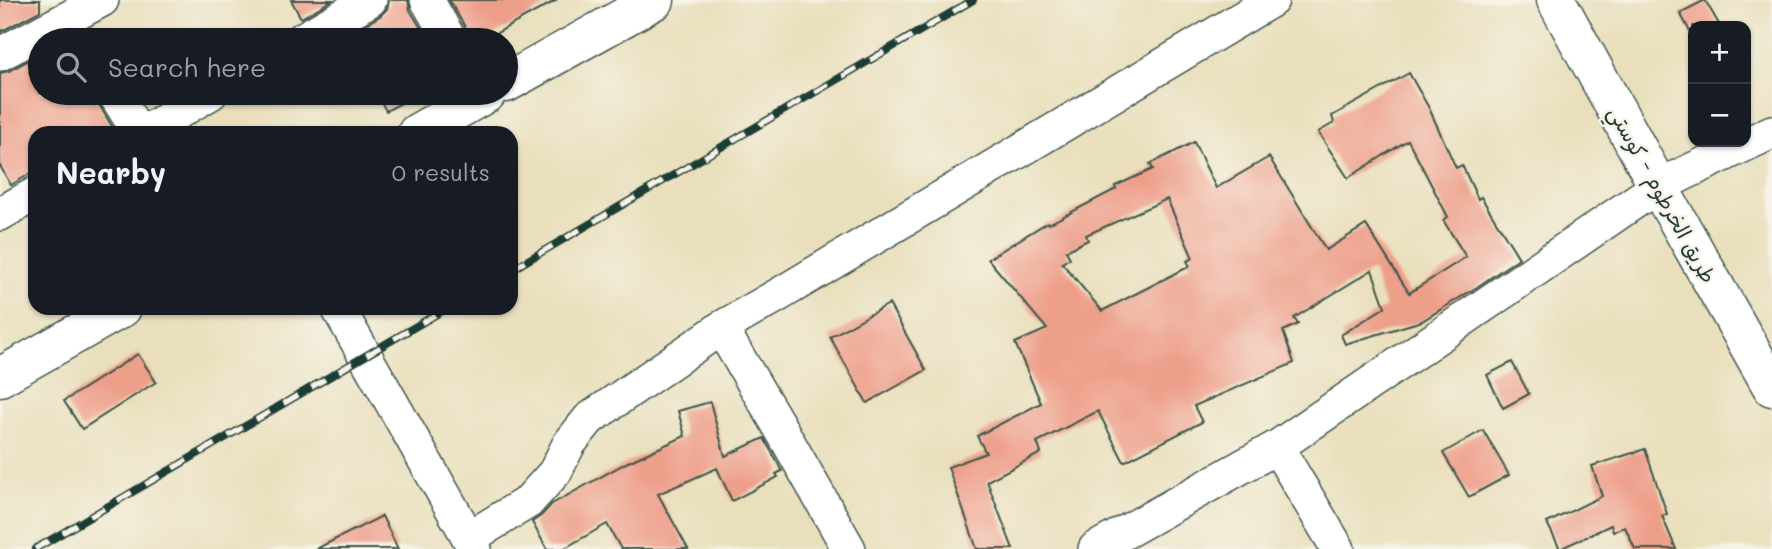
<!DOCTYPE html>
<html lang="en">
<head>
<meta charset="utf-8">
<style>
  :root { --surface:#171b24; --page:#242831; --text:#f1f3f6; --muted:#9ea1a6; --line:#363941 }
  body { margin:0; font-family:Mali,"Playpen Sans Arabic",sans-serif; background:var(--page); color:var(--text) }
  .controls { position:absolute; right:21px; top:21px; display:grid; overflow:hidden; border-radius:14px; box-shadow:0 2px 5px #0004 }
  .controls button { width:63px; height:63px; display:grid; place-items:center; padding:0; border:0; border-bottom:2px solid var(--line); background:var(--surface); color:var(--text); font:35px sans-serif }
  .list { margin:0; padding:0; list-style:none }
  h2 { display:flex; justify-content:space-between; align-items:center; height:91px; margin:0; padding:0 28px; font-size:30px }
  h2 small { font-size:23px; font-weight:400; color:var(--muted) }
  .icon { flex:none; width:38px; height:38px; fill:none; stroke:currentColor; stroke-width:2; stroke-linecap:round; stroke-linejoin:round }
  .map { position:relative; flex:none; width:1772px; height:549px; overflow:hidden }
  .search { position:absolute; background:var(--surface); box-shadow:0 2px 5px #0004; left:28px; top:28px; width:490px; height:77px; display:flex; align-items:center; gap:18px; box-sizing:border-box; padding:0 24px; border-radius:38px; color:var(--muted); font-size:26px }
  .panel { position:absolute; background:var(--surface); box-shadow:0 2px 5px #0004; left:28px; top:126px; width:490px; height:189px; border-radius:21px }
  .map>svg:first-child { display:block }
  .building { fill:#ee9f8a; fill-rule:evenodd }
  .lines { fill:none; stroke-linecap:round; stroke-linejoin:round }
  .minor-casing { stroke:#3d5548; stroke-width:36 }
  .tertiary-casing { stroke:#3d5548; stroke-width:41 }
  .trunk-casing { stroke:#3d5548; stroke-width:41 }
  .minor { stroke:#fff; stroke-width:33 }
  .tertiary { stroke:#fff; stroke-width:38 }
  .trunk { stroke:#fff; stroke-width:38 }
  .rail-casing { stroke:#1f3d34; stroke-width:8 }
  .rail { stroke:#f7f3e8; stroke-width:5; stroke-dasharray:16; stroke-linecap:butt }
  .labels { text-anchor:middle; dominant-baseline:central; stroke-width:5; stroke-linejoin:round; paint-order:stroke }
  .street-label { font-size:21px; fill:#1f3d34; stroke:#f7f3e8 }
</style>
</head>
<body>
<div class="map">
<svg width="1772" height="549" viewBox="0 0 1772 549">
  <rect width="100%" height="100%" fill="#f7f3e8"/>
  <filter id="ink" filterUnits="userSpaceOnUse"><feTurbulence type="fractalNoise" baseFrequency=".0143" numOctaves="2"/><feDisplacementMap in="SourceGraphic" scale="14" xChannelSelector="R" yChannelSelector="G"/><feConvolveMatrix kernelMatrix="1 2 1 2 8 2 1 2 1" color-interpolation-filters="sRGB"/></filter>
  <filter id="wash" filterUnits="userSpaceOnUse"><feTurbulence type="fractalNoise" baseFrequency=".00686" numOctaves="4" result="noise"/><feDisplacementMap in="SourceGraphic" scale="28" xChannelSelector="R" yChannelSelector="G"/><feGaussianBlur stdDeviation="1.57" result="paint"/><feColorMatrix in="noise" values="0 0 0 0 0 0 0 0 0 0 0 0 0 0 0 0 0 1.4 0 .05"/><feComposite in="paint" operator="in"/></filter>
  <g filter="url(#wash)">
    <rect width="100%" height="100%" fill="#e9dfbc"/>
    <g id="blocks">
      <g class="building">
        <polygon points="0,0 40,0 40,11 0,32"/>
        <polygon points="291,0 332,0 301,18"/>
        <polygon points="389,0 408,0 410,10 428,40 339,40 380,16 387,9"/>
        <polygon points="449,0 557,0 484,40 469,40 467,30"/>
        <polygon points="1705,0 1720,26 1693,26 1693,37 1680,13"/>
        <polygon points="40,54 40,93 92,93 116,133 35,133 35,171 11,185 0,166 0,73 9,71"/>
        <path d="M1409 73 1429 108 1456 168 1462 165 1478 199 1481 197 1519 258 1477 287 1422 321 1345 344 1341 335 1385 307 1372 270 1294 318 1298 324 1283 331 1294 363 1194 406 1202 422 1124 462 1098 411 1037 442 1041 453 987 481 1013 549H977L948 467 986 453 977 436 1041 403 1015 343 1047 329 988 259 1048 222 1049 224 1116 189 1115 186 1153 169 1150 164 1194 142 1216 188 1269 157 1326 250 1366 225 1409 293 1466 257 1443 220 1448 217 1408 140 1348 178 1318 132 1334 123 1332 116ZM1167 199 1193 258 1187 261 1190 266 1102 311 1062 263 1070 258 1066 251 1088 240 1086 235Z"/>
        <polygon points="376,93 421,93 386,111"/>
        <polygon points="889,304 926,370 867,403 830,337"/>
        <polygon points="138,354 156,382 82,429 64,401"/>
        <polygon points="1512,362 1529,394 1503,408 1487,375"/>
        <polygon points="710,402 725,456 764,438 782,471 776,474 778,477 732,501 717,468 658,494 688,549 621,549 607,524 563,549 547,549 532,522 542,515 552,504 626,463 685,436 678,411"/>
        <polygon points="1483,430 1509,475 1469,497 1443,453"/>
        <polygon points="1645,449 1667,514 1662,516 1676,549 1635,549 1625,527 1613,531 1611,525 1560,549 1547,523 1602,496 1592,466"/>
        <polygon points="382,516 398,549 316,549"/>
      </g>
    </g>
  </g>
  <g filter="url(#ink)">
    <use href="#blocks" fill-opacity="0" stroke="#3d5548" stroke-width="2"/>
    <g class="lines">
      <g class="minor-casing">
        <g id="minor">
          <polyline points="427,0 450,40"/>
          <polyline points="301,40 370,0"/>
          <polyline points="0,54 102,0"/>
          <polyline points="114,93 139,133"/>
          <polyline points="143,133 211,93"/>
          <polyline points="0,214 35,194"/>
          <polyline points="338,308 475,549"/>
          <polyline points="721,328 778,424 849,549"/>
          <polyline points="1277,447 1338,549"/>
          <polyline points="469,538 528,502 555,472 569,444 589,419 721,328 780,294 1272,0"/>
          <polyline points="1095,549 1277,447 1658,186 1772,132"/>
        </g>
      </g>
      <g class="tertiary-casing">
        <g id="tertiary">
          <polyline points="506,83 655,0"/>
          <polyline points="417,133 487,93"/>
          <polyline points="0,377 122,308"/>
        </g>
      </g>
      <g class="trunk-casing">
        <polyline id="trunk" points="1556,0 1658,186 1772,387"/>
      </g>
      <use href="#minor" class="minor"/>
      <use href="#tertiary" class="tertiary"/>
      <use href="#trunk" class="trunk"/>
      <g class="rail-casing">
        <g id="rail">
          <polyline points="511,270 973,0"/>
          <polyline points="35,549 447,308"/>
        </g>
      </g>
      <use href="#rail" class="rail"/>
    </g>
  </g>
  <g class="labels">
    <g class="street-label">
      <text transform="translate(1663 194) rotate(61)">طريق الخرطوم - كوستي</text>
    </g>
  </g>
</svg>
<div class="controls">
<button>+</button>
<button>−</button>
</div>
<div class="search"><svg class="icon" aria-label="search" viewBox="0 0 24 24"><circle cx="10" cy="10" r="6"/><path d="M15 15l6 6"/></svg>Search here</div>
<section class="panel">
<h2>Nearby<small>0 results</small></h2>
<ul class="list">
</ul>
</section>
</div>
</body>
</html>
